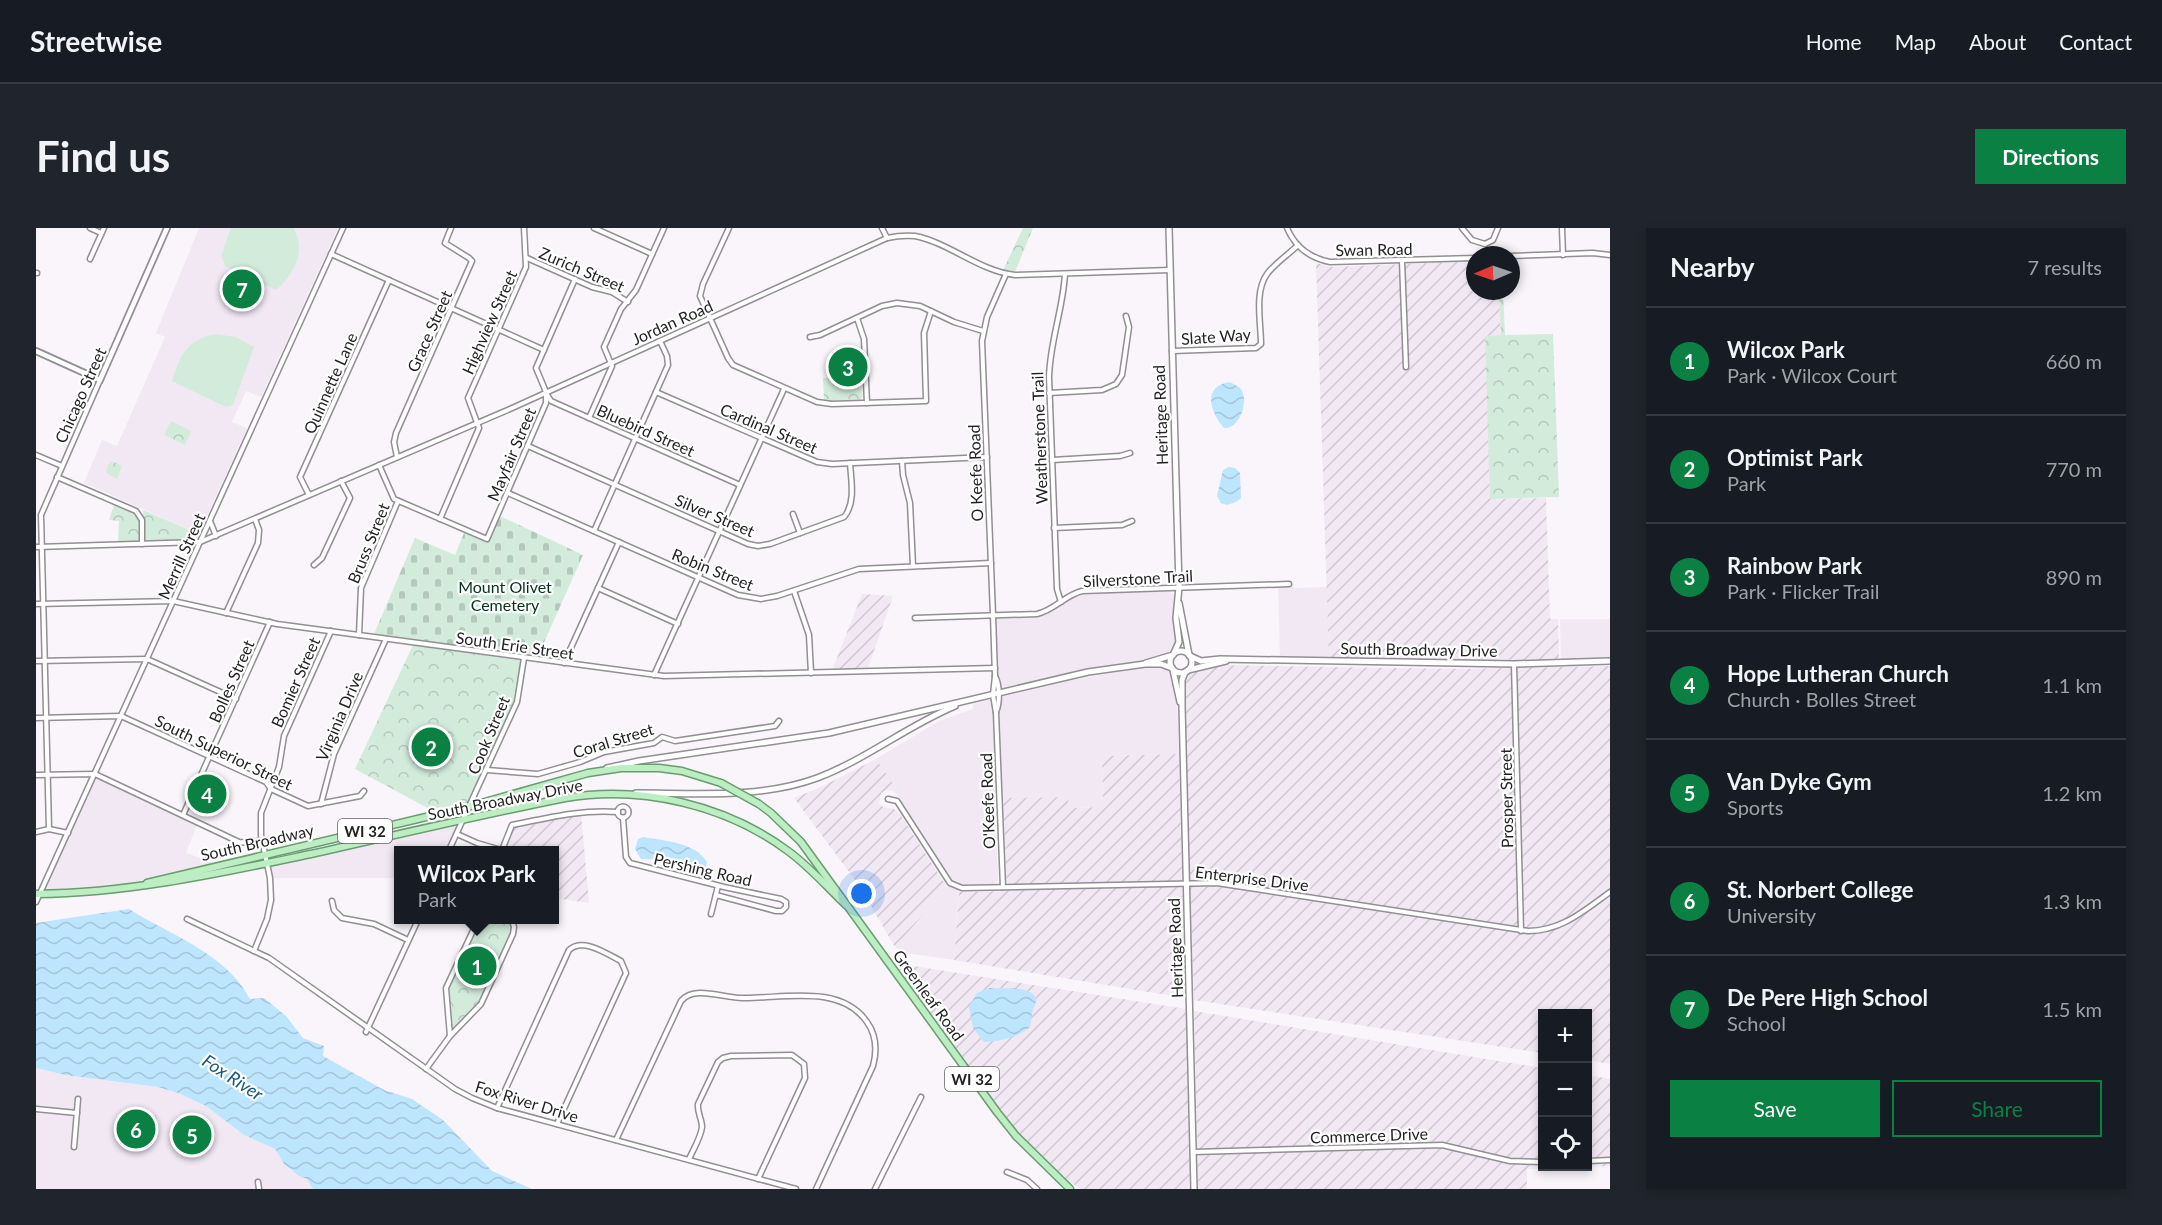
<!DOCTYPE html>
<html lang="en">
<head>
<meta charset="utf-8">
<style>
  :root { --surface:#171b24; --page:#20242c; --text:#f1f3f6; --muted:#9ea1a6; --line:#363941; --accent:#0b8043 }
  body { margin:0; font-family:Lato,sans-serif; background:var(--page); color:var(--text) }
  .controls { position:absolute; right:18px; bottom:18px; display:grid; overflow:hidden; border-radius:0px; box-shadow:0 3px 9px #0003 }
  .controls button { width:54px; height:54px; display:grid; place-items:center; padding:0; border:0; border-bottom:2px solid var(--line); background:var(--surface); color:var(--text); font:30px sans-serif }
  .compass { position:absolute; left:1430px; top:18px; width:54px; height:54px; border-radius:50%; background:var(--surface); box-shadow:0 3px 9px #0003; rotate:268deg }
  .you { position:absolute; left:826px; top:666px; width:21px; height:21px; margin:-15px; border:4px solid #fff; border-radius:50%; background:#1a73e8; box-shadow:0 0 0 9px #1a73e833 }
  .badge { display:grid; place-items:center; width:39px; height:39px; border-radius:50%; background:var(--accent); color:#fff; font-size:20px; font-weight:700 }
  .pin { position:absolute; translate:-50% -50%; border:3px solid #fff; box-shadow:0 2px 6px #0006 }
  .popup { position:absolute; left:358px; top:618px; width:165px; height:78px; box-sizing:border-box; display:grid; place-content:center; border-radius:0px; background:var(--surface); filter:drop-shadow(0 2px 4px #0005); font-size:20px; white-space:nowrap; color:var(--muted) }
  .popup b { font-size:22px; color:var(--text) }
  .popup::after { content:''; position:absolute; left:50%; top:100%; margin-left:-12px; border:12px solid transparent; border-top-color:var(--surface) }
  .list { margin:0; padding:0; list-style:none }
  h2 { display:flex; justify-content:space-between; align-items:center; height:78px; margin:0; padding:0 24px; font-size:26px }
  h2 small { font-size:20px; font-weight:400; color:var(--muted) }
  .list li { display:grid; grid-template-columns:39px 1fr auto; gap:18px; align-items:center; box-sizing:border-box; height:108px; padding:0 24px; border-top:2px solid var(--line) }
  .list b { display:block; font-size:22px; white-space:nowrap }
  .list p { margin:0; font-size:20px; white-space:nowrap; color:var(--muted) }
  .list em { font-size:20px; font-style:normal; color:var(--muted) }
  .actions { display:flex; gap:12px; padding:18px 24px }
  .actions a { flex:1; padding:14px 0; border:2px solid var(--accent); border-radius:0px; text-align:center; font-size:21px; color:var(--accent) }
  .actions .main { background:var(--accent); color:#fff }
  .icon { flex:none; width:33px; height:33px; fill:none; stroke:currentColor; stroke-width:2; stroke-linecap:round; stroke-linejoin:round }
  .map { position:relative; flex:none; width:1574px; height:961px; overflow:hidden; border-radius:0px }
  header { display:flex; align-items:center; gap:36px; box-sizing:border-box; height:84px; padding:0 30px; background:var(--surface); border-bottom:2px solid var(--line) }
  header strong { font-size:28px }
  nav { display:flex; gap:33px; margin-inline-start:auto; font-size:21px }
  .intro { display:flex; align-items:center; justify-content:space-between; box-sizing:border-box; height:144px; padding:0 36px }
  h1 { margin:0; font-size:42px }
  .button { padding:15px 27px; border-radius:0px; background:var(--accent); color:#fff; font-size:21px; font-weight:700 }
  main { display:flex; gap:36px; padding:0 36px }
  aside { flex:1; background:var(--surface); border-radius:0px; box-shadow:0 3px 9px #0003 }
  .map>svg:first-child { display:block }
  .built { fill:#f1e8f4 }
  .industrial { fill:url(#industrial-furrows) }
  .forest { fill:url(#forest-crowns) }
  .cemetery { fill:url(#cemetery-stones) }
  .pitch { fill:#d2ebdb }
  .water { fill:url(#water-waves) }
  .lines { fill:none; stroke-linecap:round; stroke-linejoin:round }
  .minor-casing { stroke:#928e93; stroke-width:7 }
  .tertiary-casing { stroke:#928e93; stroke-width:8 }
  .secondary-casing { stroke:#928e93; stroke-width:8 }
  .primary-casing { stroke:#699d70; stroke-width:9 }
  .minor { stroke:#fff; stroke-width:4 }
  .tertiary { stroke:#fff; stroke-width:4.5 }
  .secondary { stroke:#fff; stroke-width:5 }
  .primary { stroke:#bdedc2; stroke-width:6 }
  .primary-bridge-casing { stroke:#699d70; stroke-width:9; stroke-linecap:butt }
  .primary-bridge { stroke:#bdedc2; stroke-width:6 }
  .labels { text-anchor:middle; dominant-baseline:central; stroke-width:4.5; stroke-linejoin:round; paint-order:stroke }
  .shield { fill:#fff; stroke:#636264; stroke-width:1.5 }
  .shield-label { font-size:15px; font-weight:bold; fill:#201f21 }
  .street-label { font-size:16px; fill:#201f21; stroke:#fff }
  .park-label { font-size:16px; fill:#00331c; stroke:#fff }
  .water-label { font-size:18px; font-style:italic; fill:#17587a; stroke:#fff }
</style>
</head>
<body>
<header>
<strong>Streetwise</strong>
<nav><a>Home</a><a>Map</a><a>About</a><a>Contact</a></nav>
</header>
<div class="intro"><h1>Find us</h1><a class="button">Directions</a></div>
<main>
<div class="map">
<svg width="1574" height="961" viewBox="0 0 1574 961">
  <defs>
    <pattern id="industrial-furrows" width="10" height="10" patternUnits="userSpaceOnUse" patternTransform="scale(1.5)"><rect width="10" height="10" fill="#f1e8f4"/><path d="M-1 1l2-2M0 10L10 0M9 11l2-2" fill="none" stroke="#cec7d1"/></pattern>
    <pattern id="forest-crowns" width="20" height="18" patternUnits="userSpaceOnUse" patternTransform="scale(1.5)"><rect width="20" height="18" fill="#d2ebdb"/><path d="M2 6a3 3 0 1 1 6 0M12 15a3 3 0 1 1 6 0" fill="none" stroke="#b4c9bc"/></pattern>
    <pattern id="cemetery-stones" width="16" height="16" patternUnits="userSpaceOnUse" patternTransform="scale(1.5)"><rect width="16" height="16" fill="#d2ebdb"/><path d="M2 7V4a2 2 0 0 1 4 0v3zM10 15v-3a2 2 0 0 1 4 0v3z" fill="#b4c9bc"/></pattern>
    <pattern id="water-waves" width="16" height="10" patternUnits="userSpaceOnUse" patternTransform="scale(1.5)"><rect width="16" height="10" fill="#bee5fe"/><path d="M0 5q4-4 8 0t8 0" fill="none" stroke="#a3c4d9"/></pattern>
  </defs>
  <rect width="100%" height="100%" fill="#f9f5fb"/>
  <g class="built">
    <polygon points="163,0 302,0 225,169 210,163 196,194 211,200 163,306 48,255 66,212 81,218 129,109 120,105"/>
    <polygon points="1242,356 1253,356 1260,360 1295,359 1297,434 1244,433"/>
    <polygon points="1107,360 1132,363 1138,367 1137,390 1140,410 1137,421 1130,426 1109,436 1076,440 959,466 963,449 960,439 957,387 1001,386 1040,364"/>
    <polygon points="1524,391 1574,391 1574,431 1525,432"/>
    <polygon points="1121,437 1134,441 1136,445 1141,472 1143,526 1066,528 1067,579 1033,580 1032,569 959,571 962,652 958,656 923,656 918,732 863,724 859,719 916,652 861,567 857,563 850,562 857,557 840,531 903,493 937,481 937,476 1036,452"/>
    <polygon points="59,546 162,594 150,625 183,637 105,657 5,665"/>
    <polygon points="427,592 413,622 363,622 363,650 234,650 231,635"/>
    <polygon points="0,840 29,847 122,859 142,865 170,878 208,907 239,921 248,936 263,948 271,951 277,961 0,961"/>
  </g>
  <g class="industrial">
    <polygon points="1439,33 1439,63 1463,63 1465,107 1450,108 1454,271 1510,270 1514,391 1522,391 1523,432 1293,431 1280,35 1295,39"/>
    <polygon points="826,366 857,368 831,443 795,445"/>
    <polygon points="1178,437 1428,441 1574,438 1574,836 1552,832 1552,786 1506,786 1506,825 1158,772 1147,456 1153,445"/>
    <polygon points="1143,526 1149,770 918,732 923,664 971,663 967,570 1032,569 1033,580 1067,579 1066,528"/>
    <polygon points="840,531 858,557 845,565 843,575 847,579 858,581 864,586 911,659 859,719 822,656 758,570 783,560"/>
    <polygon points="545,585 553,675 519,670 519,622 445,622 447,617 466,622 476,597"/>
    <polygon points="852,734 1150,781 1154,961 1045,961 1015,942 980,908"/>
    <polygon points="1158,783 1506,840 1506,938 1552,938 1552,847 1574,851 1574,938 1491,941 1491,961 1162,961"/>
  </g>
  <g class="forest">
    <polygon points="987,0 997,0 979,44 967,42"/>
    <polygon points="1463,63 1467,63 1469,107 1517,106 1523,269 1454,271 1449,108 1465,107"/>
    <polygon points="824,122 826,170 823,173 788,173 787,150 799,149 799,128"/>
    <polygon points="135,193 155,203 149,217 128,207"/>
    <polygon points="76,233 86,238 81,251 70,245 72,237"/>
    <polygon points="78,277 104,288 104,314 82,314 83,293 73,292"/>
    <polygon points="107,282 163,306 160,313 108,313"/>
    <polygon points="378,415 488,430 481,474 434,578 403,586 319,541"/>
    <polygon points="442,692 476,692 478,703 445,776 414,808 410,760"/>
  </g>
  <polygon class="cemetery" points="464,288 547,327 502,428 338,406 379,310 419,327 428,305 452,315"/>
  <g class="pitch">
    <path d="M195 0H258C270 24 259 45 240 62L189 38 185 28Z"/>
    <path d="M178 106 200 109 218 119 197 177 190 179 136 153C144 127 150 113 178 106Z"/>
    <polygon points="378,431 394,434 392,443 377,441"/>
    <polygon points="109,886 121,887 120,901 107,900"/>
  </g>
  <g class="water">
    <path d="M1194 154C1195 155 1202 158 1203 159 1215 169 1204 202 1188 200 1175 185 1165 158 1194 154Z"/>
    <polygon points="1193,239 1199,240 1204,245 1205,270 1200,274 1191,277 1185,275 1181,268 1187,242"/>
    <path d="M607 609C629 613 658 614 671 634L670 640 665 645 649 642 639 632 605 631 599 621 602 611Z"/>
    <path d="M93 681C134 707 190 725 214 771L228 770 250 788 267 810 288 818 287 828 348 862 376 871 407 892 456 943 496 961H277L271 951 263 948 248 936 239 921 208 907 170 878 142 865 122 859 29 847 0 840V695Z"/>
    <path d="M954 760C968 761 994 757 1001 771L996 785 994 799C981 810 965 813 948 814L937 800 933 779 941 765Z"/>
  </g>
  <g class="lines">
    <g class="minor-casing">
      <g id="minor">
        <polyline points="54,0 65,5"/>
        <polyline points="558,0 616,26"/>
        <polyline points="693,0 667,56 664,68 692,130 697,137 781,174 796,176 890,173 888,105 895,83"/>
        <polyline points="846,0 851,10"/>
        <path d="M1251 0C1259 19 1274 30 1294 34L1439 30"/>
        <polyline points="1426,0 1436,12 1449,16 1457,12 1462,0"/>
        <polyline points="1526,0 1527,27"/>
        <polyline points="295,26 508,122"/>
        <polyline points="1475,28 1557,25 1574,27"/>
        <polyline points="491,30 556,59 576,64 592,74"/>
        <polyline points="54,31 68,0"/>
        <polyline points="1366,33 1370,139"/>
        <polyline points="0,45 1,45"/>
        <polyline points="821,90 828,111 831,175"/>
        <polyline points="774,109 784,107 846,78 861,75 884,78 918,94 947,103"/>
        <path d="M1136 123 1220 120 1225 116C1225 95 1218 64 1231 46 1239 35 1252 27 1262 17"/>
        <polyline points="620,164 781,234 796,236 951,229"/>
        <polyline points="510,165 515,173 704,257"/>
        <polyline points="1013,165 1066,162 1080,156 1086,147 1093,99 1090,88"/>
        <polyline points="553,190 576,138 568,119 585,81 600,62 628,0"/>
        <path d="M492 218 712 316 722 318 734 316 808 289C820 275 815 252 814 235"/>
        <polyline points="0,227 26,238"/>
        <polyline points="361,229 358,214 360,205 436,33 433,30 409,15 415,0"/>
        <polyline points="1016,232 1084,228 1094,225"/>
        <polyline points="866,233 867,247 874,275 877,338"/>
        <polyline points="343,237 358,271 451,311 510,175 510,164 500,140 539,51"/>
        <polyline points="21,249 100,283 106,292 106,316"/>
        <polyline points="472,265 702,367 725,371 741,368 823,341 955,335"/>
        <polyline points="273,267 264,249 353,52"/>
        <polyline points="757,286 764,305"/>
        <polyline points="404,291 443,200 432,170 490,39 488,0"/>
        <polyline points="174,293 180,308"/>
        <polyline points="1018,300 1086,297 1096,293"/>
        <polyline points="558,303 632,137 631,128 624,113"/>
        <path d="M0 319 164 314 474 181 851 10C860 8 869 7 879 8 914 15 943 43 979 47L1134 42"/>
        <polyline points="278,337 286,330 314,270 305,253"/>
        <polyline points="562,360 642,396"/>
        <polyline points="758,363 773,407 775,445"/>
        <path d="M1025 374 1021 361 1013 149C1014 113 1027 81 1029 46"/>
        <polyline points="0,376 137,373 241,396 628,448 959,440"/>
        <polyline points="190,385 222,315 223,302 219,291"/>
        <path d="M879 390 1001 386C1019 382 1029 367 1046 363L1253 356"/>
        <polyline points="323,407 325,360 362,273"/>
        <polyline points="0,433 111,431 200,471"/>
        <polyline points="528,435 583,314"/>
        <polyline points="1478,436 1485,703"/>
        <polyline points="618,447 748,161"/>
        <path d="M959 448C964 457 964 475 960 484"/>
        <polyline points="0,490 85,488 230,554 235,561 272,578 324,568 328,563"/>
        <polyline points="451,542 502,546 544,534 568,524 618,515 626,509 639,513 739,498 743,493"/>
        <polyline points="0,547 59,546 203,614 214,615 226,612"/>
        <path d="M852 571 861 573 914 655 926 660 1181 655 1492 703C1525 703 1548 683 1574 664"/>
        <polyline points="285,576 298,526 350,411"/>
        <circle cx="587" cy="584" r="5.5"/>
        <polyline points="147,587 234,394"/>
        <polyline points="587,590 590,629 594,635 688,659 745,671 750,674 750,679 746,683 740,683 680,667"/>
        <polyline points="13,601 5,287 64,152"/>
        <polyline points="0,604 13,601 32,605"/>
        <polyline points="421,606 441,615 465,622"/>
        <polyline points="413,622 481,474 488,430"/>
        <path d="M466 622 476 597C511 590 546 581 582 584"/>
        <polyline points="967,659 960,485 957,467 959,448 957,387 946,113 951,89 970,46"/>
        <polyline points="296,673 298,682 306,690 338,696 372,712"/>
        <polyline points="0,674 307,0"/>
        <polyline points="675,686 682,658"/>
        <polyline points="151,691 233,730 419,861 436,870 461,880 760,961"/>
        <polyline points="442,692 410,760 414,808 445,776 477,706 478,699 476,692"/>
        <polyline points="218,723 231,691 235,672 234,650 225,607 225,585 243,539 248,508 295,403"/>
        <polyline points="330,804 382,692"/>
        <polyline points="390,841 414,808"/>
        <path d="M461 880 533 722C547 709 571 726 585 733L590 745 521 896"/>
        <polyline points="0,881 41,885"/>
        <path d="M580 912 645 773C658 757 687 770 706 770 746 771 804 755 831 794 841 808 841 823 837 838L780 961"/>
        <polyline points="38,919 42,871"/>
        <polyline points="1158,924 1406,917 1474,933 1506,934"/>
        <path d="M653 931C657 922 665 909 666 899 666 891 661 885 662 876L682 834 687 830 695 828 756 827 768 836 769 850 722 951"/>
        <polyline points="1552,933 1574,932"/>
        <polyline points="971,944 991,952 1001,961"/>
        <polyline points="222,954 223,961"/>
        <polyline points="839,961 885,869"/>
      </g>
    </g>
    <g class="tertiary-casing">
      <polyline id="tertiary" points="0,123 64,152 131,0"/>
    </g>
    <g class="secondary-casing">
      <g id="secondary">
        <polyline points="1133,0 1143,359 1140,390 1143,414 1138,425"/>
        <polyline points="1143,375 1153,427"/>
        <circle cx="1145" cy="434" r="11"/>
        <polyline points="1154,428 1165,433 1184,431 1478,436 1574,433"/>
        <polyline points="1110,435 1137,427"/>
        <polyline points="1137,442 1144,474"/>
        <polyline points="1152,442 1190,433"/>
        <polyline points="1149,444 1146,452 1146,478 1158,961"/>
        <polyline points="571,540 603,533 793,505 1052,444 1109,436 1125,436 1136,440"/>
        <path d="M600 565C659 565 724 571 781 550 829 532 871 498 919 478"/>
      </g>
    </g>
    <g class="primary-casing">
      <g id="primary">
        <polyline points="723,576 735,585 765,614 961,884 980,908 1034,961"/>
        <polyline points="111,655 424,581 552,545 585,540 623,540 646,543 685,555"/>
        <path d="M0 666C94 665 184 645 275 626 360 607 444 587 529 570 606 557 690 577 752 623 774 639 791 659 810 677"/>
      </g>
    </g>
    <use href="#minor" class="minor"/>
    <use href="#tertiary" class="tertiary"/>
    <use href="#secondary" class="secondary"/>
    <use href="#primary" class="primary"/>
    <g class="primary-bridge-casing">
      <polyline id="primary-bridge" points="685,555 723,576"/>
    </g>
    <use href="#primary-bridge" class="primary-bridge"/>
  </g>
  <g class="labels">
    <g class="shield">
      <rect x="302" y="591" width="54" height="24" rx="4.5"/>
      <rect x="909" y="839" width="54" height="24" rx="4.5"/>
    </g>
    <g class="shield-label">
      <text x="329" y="603">WI 32</text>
      <text x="936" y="851">WI 32</text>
    </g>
    <g class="street-label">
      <text transform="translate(1338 21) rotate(-1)">Swan Road</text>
      <text transform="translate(546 41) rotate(23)">Zurich Street</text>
      <text transform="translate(453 94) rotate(-66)">Highview Street</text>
      <text transform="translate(636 94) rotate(-24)">Jordan Road</text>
      <text transform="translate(393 103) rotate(-66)">Grace Street</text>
      <text transform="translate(1180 108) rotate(-4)">Slate Way</text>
      <text transform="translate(294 155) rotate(-66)">Quinnette Lane</text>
      <text transform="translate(44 167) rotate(-66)">Chicago Street</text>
      <text transform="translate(1124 187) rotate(-92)">Heritage Road</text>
      <text transform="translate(733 200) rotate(23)">Cardinal Street</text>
      <text transform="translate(610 202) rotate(24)">Bluebird Street</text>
      <text transform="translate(1003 210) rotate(-92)">Weatherstone Trail</text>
      <text transform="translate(475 226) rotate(-67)">Mayfair Street</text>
      <text transform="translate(939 245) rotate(-92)">O Keefe Road</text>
      <text transform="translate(679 287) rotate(23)">Silver Street</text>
      <text transform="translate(332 315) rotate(-68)">Bruss Street</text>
      <text transform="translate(145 328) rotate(-66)">Merrill Street</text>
      <text transform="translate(677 341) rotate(22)">Robin Street</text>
      <text transform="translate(1102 350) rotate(-3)">Silverstone Trail</text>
      <text transform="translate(479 417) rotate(8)">South Erie Street</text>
      <text transform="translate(1383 421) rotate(1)">South Broadway Drive</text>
      <text transform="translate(195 453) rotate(-66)">Bolles Street</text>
      <text transform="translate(259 454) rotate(-66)">Bomier Street</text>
      <text transform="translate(303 488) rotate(-67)">Virginia Drive</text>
      <text transform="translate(452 507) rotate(-67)">Cook Street</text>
      <text transform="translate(577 512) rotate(-17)">Coral Street</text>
      <text transform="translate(188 524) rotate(26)">South Superior Street</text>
      <text transform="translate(1470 570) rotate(-91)">Prosper Street</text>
      <text transform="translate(469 571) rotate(-11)">South Broadway Drive</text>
      <text transform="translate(951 573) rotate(-92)">O'Keefe Road</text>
      <text transform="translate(221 614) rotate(-13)">South Broadway</text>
      <text transform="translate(667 641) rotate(13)">Pershing Road</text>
      <text transform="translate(1216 650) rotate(7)">Enterprise Drive</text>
      <text transform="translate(1139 720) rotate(-92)">Heritage Road</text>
      <text transform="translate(893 767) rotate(54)">Greenleaf Road</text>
      <text transform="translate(491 873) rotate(17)">Fox River Drive</text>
      <text transform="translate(1333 907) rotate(-2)">Commerce Drive</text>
    </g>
    <g class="park-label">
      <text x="469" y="358">Mount Olivet<tspan x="469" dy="18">Cemetery</tspan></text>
    </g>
    <g class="water-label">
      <text transform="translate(197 849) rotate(33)">Fox River</text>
    </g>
  </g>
</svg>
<div class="controls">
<button>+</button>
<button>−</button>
<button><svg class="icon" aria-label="locate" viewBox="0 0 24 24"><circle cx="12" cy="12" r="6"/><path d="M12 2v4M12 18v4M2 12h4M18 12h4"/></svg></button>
</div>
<svg class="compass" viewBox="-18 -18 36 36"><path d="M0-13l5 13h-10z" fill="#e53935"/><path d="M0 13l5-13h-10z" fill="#9ea1a6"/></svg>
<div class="you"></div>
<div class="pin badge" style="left:441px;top:738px">1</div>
<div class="popup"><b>Wilcox Park</b>Park</div>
<div class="pin badge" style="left:395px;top:519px">2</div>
<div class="pin badge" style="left:812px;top:139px">3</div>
<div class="pin badge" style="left:171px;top:566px">4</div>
<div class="pin badge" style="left:156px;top:907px">5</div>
<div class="pin badge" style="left:100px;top:901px">6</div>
<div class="pin badge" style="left:206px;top:61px">7</div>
</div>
<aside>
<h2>Nearby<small>7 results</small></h2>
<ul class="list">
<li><span class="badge">1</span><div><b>Wilcox Park</b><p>Park · Wilcox Court</p></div><em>660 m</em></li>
<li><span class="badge">2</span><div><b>Optimist Park</b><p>Park</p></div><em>770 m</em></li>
<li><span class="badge">3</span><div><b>Rainbow Park</b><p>Park · Flicker Trail</p></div><em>890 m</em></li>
<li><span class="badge">4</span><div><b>Hope Lutheran Church</b><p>Church · Bolles Street</p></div><em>1.1 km</em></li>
<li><span class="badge">5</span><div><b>Van Dyke Gym</b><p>Sports</p></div><em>1.2 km</em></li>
<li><span class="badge">6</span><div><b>St. Norbert College</b><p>University</p></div><em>1.3 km</em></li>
<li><span class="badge">7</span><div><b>De Pere High School</b><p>School</p></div><em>1.5 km</em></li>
</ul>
<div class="actions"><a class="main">Save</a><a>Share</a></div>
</aside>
</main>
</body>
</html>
